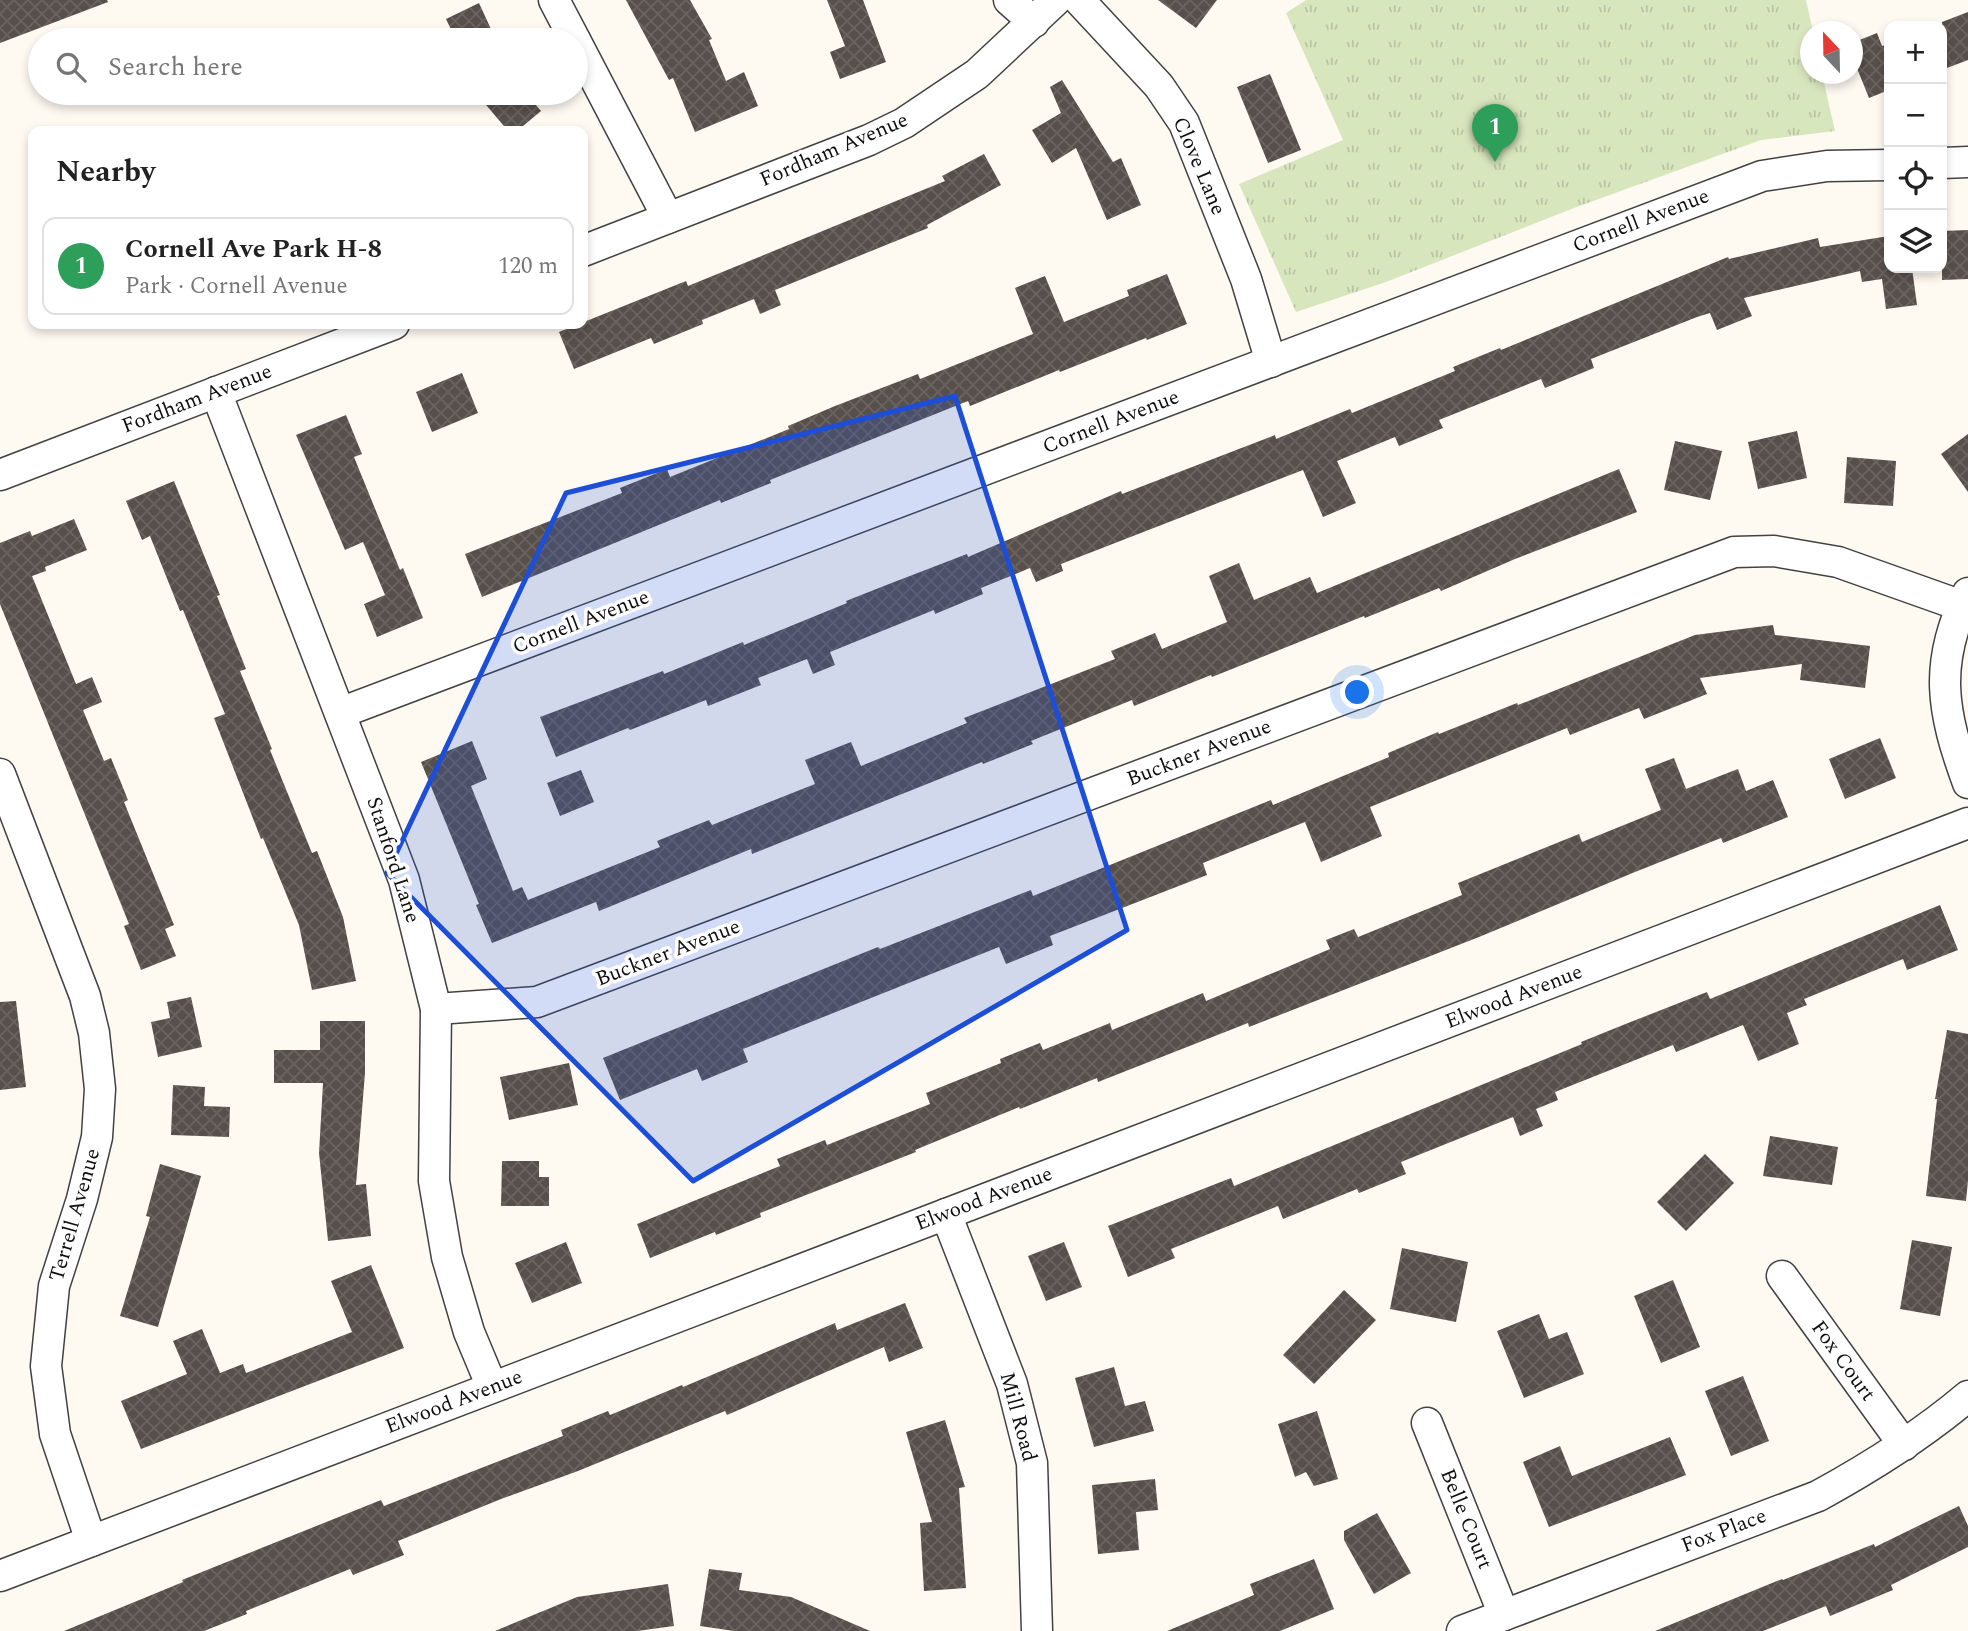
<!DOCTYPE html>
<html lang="en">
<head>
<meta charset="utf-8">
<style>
  :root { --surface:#fff; --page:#f6f6f6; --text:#222; --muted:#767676; --line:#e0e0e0; --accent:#b3324b }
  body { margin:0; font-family:Spectral,serif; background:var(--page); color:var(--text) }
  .controls { position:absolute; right:21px; top:21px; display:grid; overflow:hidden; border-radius:14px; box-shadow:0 4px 10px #0003 }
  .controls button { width:63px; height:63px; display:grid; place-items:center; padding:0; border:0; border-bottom:2px solid var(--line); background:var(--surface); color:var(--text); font:35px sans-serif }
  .compass { position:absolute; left:1800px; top:21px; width:63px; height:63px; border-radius:50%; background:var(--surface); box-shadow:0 4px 10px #0003; rotate:338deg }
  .you { position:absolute; left:1358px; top:693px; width:24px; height:24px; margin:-18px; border:5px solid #fff; border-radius:50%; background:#1a73e8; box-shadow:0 0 0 10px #1a73e833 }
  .badge { display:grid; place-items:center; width:46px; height:46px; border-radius:50%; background:var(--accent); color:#fff; font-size:23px; font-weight:700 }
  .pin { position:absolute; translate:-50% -58px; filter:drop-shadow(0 2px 4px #0008) }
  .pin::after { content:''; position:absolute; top:37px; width:24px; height:21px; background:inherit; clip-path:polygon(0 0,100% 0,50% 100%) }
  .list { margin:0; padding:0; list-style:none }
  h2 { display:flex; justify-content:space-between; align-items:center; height:91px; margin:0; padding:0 28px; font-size:30px }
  h2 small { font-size:23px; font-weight:400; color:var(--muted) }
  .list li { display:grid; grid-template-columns:46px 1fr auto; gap:21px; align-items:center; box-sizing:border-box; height:98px; margin:0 14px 14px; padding:0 14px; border:2px solid var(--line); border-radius:14px }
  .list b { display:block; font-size:26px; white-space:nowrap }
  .list p { margin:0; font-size:23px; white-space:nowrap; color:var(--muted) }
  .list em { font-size:23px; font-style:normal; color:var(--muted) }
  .icon { flex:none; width:38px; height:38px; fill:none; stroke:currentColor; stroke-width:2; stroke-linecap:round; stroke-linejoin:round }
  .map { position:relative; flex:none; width:1968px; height:1631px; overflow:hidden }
  .search { position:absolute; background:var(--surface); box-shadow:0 4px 10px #0003; left:28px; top:28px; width:560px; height:77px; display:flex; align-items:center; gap:18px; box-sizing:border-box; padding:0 24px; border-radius:38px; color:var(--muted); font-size:26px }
  .panel { position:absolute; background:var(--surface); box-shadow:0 4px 10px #0003; left:28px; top:126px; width:560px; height:203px; border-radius:14px }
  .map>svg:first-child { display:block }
  .park { fill:url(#park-tufts) }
  .building { fill:url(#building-cross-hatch) }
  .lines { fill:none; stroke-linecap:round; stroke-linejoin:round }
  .minor-casing { stroke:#424242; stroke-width:33 }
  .minor { stroke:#fff; stroke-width:30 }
  .marked { fill:#1d4ed8; fill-opacity:0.2; stroke:#1d4ed8; stroke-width:5; stroke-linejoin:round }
  .labels { text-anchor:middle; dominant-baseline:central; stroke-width:7; stroke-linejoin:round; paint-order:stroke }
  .street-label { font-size:21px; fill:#0f0f0f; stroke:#fff }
</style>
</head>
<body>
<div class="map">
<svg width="1968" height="1631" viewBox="0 0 1968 1631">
  <defs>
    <pattern id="park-tufts" width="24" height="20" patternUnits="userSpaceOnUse" patternTransform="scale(1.75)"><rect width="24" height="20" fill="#d8e6be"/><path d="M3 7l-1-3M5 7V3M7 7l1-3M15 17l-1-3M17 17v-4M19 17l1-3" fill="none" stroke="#b8c4a2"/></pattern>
    <pattern id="building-cross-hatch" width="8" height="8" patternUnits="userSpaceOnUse" patternTransform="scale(1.75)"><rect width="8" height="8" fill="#574f4c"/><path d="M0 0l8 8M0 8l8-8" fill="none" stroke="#6a6461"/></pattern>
  </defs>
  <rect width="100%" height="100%" fill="#fefaf2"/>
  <polygon class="park" points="1306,0 1806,0 1813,31 1811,32 1811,74 1822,74 1835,131 1761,140 1574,208 1386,282 1296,312 1239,184 1343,140 1286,13"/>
  <g class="building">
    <polygon points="0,0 107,0 108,2 0,43"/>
    <polygon points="626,0 690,0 712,39 709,40 726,81 744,72 758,106 695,132 673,78 669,80"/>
    <polygon points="827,0 863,0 886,62 840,79 830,52 845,46"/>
    <polygon points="1158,0 1217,0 1196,28"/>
    <polygon points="479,3 496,40 456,40 446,19"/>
    <polygon points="1968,12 1968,60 1947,68 1942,56 1942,22"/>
    <polygon points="1877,33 1882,46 1889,44 1889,90 1869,98 1852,56 1852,43"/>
    <polygon points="1270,74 1301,150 1268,163 1237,87"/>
    <polygon points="1062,80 1113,162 1121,158 1141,205 1107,220 1076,148 1052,163 1032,130 1061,113 1050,87"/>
    <polygon points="476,93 526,93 541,111 517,131 508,131"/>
    <polygon points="984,154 1001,185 927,225 928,228 775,290 781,305 760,314 754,299 702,320 703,324 654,344 651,338 574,369 559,332 686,281 688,286 945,181 942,176"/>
    <polygon points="1968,230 1968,279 1942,280 1942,231"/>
    <polygon points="1889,236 1889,268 1912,268 1917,305 1886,309 1882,279 1862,282 1860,271 1744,298 1752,316 1717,330 1710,313 1697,317 1591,359 1594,368 1545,388 1541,379 1439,420 1443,428 1399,446 1395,437 1337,461 1356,503 1323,517 1303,470 1061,564 1063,571 1036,582 1030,568 981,588 983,594 935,614 934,610 830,652 835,665 813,674 807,659 758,678 761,685 708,706 706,700 630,730 628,728 556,757 540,717 663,671 664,674 743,642 744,645 847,603 846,601 889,584 967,554 968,557 1121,491 1122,494 1275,435 1276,439 1350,409 1352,413 1455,371 1453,367 1500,348 1501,350 1728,257 1729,259 1818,238 1820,247"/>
    <polygon points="1167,274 1187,324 1147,340 1146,338 1060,372 1059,370 970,406 968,401 770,480 771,483 721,503 720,500 482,597 465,554 622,493 620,488 667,469 670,477 789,429 788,426 835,406 918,374 920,379 1033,334 1015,288 1045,276 1064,322 1129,296 1127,290"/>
    <polygon points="462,373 478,413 432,432 416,392"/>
    <polygon points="346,415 362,454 354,457 400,570 403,568 423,618 377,637 364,604 385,595 363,542 345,550 296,435"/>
    <polygon points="1797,431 1807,478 1758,489 1748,442"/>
    <polygon points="1968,434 1968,492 1941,454"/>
    <polygon points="1675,441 1722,451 1710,500 1664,490"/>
    <polygon points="1847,457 1896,461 1893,506 1844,503"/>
    <polygon points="1619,469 1637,512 1515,559 1441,591 1439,588 1365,618 1364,616 1212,677 1211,675 1134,706 1132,700 1031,741 1033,744 983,764 982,762 752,854 751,849 599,911 596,902 492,943 476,905 479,904 421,762 472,741 487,779 471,786 513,891 522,887 528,900 660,847 657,841 709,820 712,825 815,784 805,760 851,742 861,766 967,723 964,718 1115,659 1111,651 1155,633 1162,649 1227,622 1209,576 1239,563 1254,600 1310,577 1317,593"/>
    <polygon points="174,481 220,595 217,596 246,669 240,671 272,749 270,750 312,853 317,851 343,917 356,981 312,990 299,925 263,838 261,839 214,718 225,714 183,610 180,611 150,536 142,540 126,501"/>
    <polygon points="74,519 87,550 45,567 46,571 32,576 76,684 92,677 102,702 83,710 104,761 111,758 128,800 124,802 174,925 165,929 176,956 141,970 124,926 129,924 0,604 0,543 30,531 32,536"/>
    <polygon points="1773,625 1775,635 1870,646 1865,688 1800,680 1802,664 1700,678 1707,694 1644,719 1639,708 1570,735 1567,728 1370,807 1382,836 1321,862 1305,822 1203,863 1207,875 1050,936 1053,945 1006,964 999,947 743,1049 748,1062 702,1081 697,1069 620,1100 603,1058 878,947 880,949 1031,890 1033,896 1271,800 1273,805 1389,757 1388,753 1438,732 1439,734 1517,703 1518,705 1695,635"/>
    <polygon points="1880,738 1896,778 1845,799 1829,759"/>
    <polygon points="1674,758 1686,789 1738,769 1746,791 1773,780 1788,817 1723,843 1721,838 1635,872 1479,937 1249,1027 1248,1023 1098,1082 1097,1078 1020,1109 1019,1107 915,1150 916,1152 760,1213 761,1217 716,1235 715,1232 650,1258 637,1224 780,1166 777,1159 825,1140 827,1145 930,1104 926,1093 1001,1063 1000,1059 1040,1043 1043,1050 1110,1023 1112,1030 1203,993 1206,1001 1330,949 1326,940 1354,929 1358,937 1462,895 1458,883 1579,834 1582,842 1661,810 1645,769"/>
    <polygon points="581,770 594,802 560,816 547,783"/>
    <polygon points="1940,905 1958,950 1907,970 1903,959 1804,999 1807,1005 1787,1013 1799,1044 1758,1061 1743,1025 1676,1052 1673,1045 1555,1092 1558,1100 1536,1109 1543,1126 1520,1136 1513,1117 1401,1162 1406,1174 1359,1193 1357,1189 1283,1219 1278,1206 1171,1249 1175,1258 1128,1277 1108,1226 1231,1178 1234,1186 1582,1044 1581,1042 1623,1025 1707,992 1710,999"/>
    <polygon points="191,997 202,1047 158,1057 151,1022 170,1018 167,1002"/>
    <polygon points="16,1001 26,1087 0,1090 0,1002"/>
    <polygon points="320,1021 365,1021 365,1073 356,1185 366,1184 371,1236 328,1241 319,1153 323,1083 274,1083 274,1050 320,1050"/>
    <polygon points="1947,1030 1968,1034 1968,1181 1966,1201 1926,1196 1937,1099 1935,1099"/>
    <polygon points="569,1063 578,1105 509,1120 500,1077"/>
    <polygon points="173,1085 205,1087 204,1106 230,1107 229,1137 171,1135"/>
    <polygon points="1770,1136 1838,1147 1832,1185 1763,1176"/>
    <polygon points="1705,1154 1734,1183 1686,1231 1657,1202"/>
    <polygon points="502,1161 539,1161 539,1177 549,1177 549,1206 501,1206"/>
    <polygon points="160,1164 201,1176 158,1327 120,1316 150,1217 146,1216"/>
    <polygon points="1912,1240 1952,1247 1940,1316 1900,1309"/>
    <polygon points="566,1242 582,1283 532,1303 515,1263"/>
    <polygon points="1064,1242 1082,1287 1046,1301 1028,1256"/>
    <polygon points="1402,1248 1468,1262 1456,1322 1390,1309"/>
    <polygon points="371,1265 404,1348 141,1449 121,1401 187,1374 173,1341 202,1329 220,1373 243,1364 246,1373 352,1332 331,1281"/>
    <polygon points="1673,1280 1700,1347 1661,1363 1634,1296"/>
    <polygon points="1344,1290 1376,1320 1314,1384 1283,1355"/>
    <polygon points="905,1303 923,1348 889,1362 884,1347 727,1415 725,1411 578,1471 501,1499 398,1541 404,1555 353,1575 350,1569 246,1611 247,1614 204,1631 64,1631 183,1582 182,1580 381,1500 384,1506 563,1436 561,1430 608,1411 610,1415 682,1385 683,1387 835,1323 837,1330"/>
    <polygon points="1539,1314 1549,1339 1567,1332 1584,1374 1524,1398 1497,1331"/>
    <polygon points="1114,1367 1125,1406 1145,1401 1154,1431 1094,1447 1075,1378"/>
    <polygon points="1743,1376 1769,1441 1731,1456 1705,1391"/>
    <polygon points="1317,1411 1338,1479 1314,1486 1306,1472 1295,1477 1278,1424"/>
    <polygon points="945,1420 965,1487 959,1488 966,1588 924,1591 920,1523 932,1522 906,1432"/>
    <polygon points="1670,1437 1686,1475 1549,1527 1523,1462 1560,1446 1572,1476"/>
    <polygon points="1155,1479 1158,1510 1136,1512 1139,1550 1098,1554 1092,1485"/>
    <polygon points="1959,1506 1968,1526 1968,1547 1891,1585 1893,1590 1830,1616 1826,1606 1763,1631 1655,1631 1782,1579 1783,1580 1874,1544 1875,1547"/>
    <polygon points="1377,1513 1411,1573 1374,1594 1344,1540 1344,1531"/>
    <polygon points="1314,1559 1334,1609 1280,1631 1167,1631 1254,1595 1250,1584"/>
    <polygon points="709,1569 742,1573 739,1590 791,1597 870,1631 734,1631 700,1626"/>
    <polygon points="668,1584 674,1626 637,1631 495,1631 577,1597"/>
  </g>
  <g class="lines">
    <g class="minor-casing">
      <g id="minor">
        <polyline points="554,0 575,40"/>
        <polyline points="1009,0 1034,22"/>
        <polyline points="1079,0 1159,86 1184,123 1246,279 1271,362"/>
        <polyline points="576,42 668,218"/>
        <polyline points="1942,163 1968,162"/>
        <polyline points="583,251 869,140 904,123 977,74 1056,0"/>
        <polyline points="216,392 404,880 436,1009 434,1181 447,1257 469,1332 492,1387"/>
        <polyline points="0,475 394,324"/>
        <path d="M1968 593C1933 664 1942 712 1968 783"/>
        <polyline points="340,713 1762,176 1827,166 1889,165"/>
        <polyline points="0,774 85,996 94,1033 100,1089 97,1137 82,1199 54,1286 46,1366 55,1434 91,1541"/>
        <polyline points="436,1009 537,1002 1734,552 1774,551 1838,562 1962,606"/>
        <polyline points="946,1214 1012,1384 1032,1463 1037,1631"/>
        <polyline points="1782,1276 1904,1445"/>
        <polyline points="1427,1423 1504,1615"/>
        <polyline points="0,1576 1968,823"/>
        <path d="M1462 1631 1818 1496C1871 1467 1922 1435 1968 1396"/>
      </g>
    </g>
    <use href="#minor" class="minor"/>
  </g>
  <path class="marked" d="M955 396 1127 930 693 1181 387 873 566 493Z"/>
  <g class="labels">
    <g class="street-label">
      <text transform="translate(834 150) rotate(-23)">Fordham Avenue</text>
      <text transform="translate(1199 166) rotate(67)">Clove Lane</text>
      <text transform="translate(1641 221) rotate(-21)">Cornell Avenue</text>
      <text transform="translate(197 399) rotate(-21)">Fordham Avenue</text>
      <text transform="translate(1111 422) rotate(-21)">Cornell Avenue</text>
      <text transform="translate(581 622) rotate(-21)">Cornell Avenue</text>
      <text transform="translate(1199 753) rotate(-21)">Buckner Avenue</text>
      <text transform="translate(393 860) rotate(72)">Stanford Lane</text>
      <text transform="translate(668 953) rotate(-21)">Buckner Avenue</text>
      <text transform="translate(1514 997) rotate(-21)">Elwood Avenue</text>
      <text transform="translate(984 1199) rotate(-21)">Elwood Avenue</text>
      <text transform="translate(75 1215) rotate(-74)">Terrell Avenue</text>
      <text transform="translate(1843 1361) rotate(54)">Fox Court</text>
      <text transform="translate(454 1402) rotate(-21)">Elwood Avenue</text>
      <text transform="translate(1018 1417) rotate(75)">Mill Road</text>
      <text transform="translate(1466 1519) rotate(68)">Belle Court</text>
      <text transform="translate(1724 1531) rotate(-21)">Fox Place</text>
    </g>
  </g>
</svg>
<div class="controls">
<button>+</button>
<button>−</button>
<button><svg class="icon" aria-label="locate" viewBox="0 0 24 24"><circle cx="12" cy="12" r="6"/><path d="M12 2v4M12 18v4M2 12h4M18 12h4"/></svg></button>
<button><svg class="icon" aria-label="layers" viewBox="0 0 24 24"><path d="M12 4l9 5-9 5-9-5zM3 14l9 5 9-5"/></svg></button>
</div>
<svg class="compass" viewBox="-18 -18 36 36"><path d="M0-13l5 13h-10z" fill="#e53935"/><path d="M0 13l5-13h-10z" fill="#767676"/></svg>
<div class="you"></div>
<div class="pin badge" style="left:1495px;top:162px;background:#2e9e5b">1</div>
<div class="search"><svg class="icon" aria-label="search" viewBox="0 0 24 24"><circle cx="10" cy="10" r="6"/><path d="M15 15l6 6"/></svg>Search here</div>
<section class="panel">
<h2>Nearby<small></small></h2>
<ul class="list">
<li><span class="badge" style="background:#2e9e5b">1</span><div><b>Cornell Ave Park H-8</b><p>Park · Cornell Avenue</p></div><em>120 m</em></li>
</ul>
</section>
</div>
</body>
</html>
